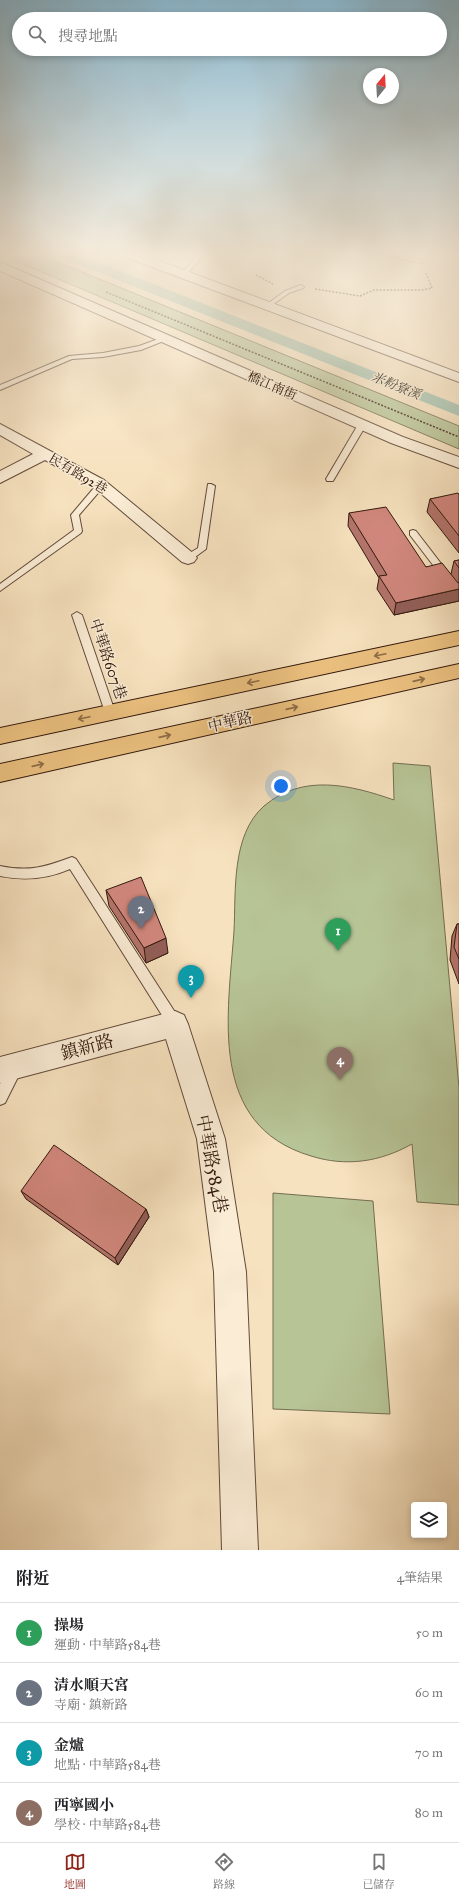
<!DOCTYPE html>
<html lang="zh-TW">
<head>
<meta charset="utf-8">
<style>
  :root { --surface:#fff; --page:#f6f6f6; --text:#202124; --muted:#757577; --line:#e0e0e0; --accent:#8f2418 }
  body { margin:0; font-family:"IM FELL Great Primer","Noto Serif TC",serif; background:var(--page); color:var(--text) }
  .controls { position:absolute; right:12px; bottom:12px; display:grid; overflow:hidden; border-radius:4px; box-shadow:0 2px 6px #0003 }
  .controls button { width:36px; height:36px; display:grid; place-items:center; padding:0; border:0; border-bottom:1px solid var(--line); background:var(--surface); color:var(--text); font:20px sans-serif }
  .compass { position:absolute; left:363px; top:68px; width:36px; height:36px; border-radius:50%; background:var(--surface); box-shadow:0 2px 6px #0003; rotate:18deg }
  .you { position:absolute; left:281px; top:786px; width:14px; height:14px; margin:-10px; border:3px solid #fff; border-radius:50%; background:#1a73e8; box-shadow:0 0 0 6px #1a73e833 }
  .badge { display:grid; place-items:center; width:26px; height:26px; border-radius:50%; background:var(--accent); color:#fff; font-size:13px; font-weight:700 }
  .pin { position:absolute; translate:-50% -33px; filter:drop-shadow(0 1px 2px #0008) }
  .pin::after { content:''; position:absolute; top:21px; width:14px; height:12px; background:inherit; clip-path:polygon(0 0,100% 0,50% 100%) }
  .list { margin:0; padding:0; list-style:none }
  h2 { display:flex; justify-content:space-between; align-items:center; height:52px; margin:0; padding:0 16px; font-size:17px }
  h2 small { font-size:13px; font-weight:400; color:var(--muted) }
  .list li { display:grid; grid-template-columns:26px 1fr auto; gap:12px; align-items:center; box-sizing:border-box; height:60px; padding:0 16px; border-top:1px solid var(--line) }
  .list b { display:block; font-size:15px; white-space:nowrap }
  .list p { margin:0; font-size:13px; white-space:nowrap; color:var(--muted) }
  .list em { font-size:13px; font-style:normal; color:var(--muted) }
  .icon { flex:none; width:22px; height:22px; fill:none; stroke:currentColor; stroke-width:2; stroke-linecap:round; stroke-linejoin:round }
  .map { position:relative; flex:none; width:459px; height:1550px; overflow:hidden }
  .search { position:absolute; background:var(--surface); box-shadow:0 2px 6px #0003; left:12px; right:12px; top:12px; height:44px; display:flex; align-items:center; gap:10px; box-sizing:border-box; padding:0 14px; border-radius:22px; color:var(--muted); font-size:15px }
  .sheet { height:292px; background:var(--surface) }
  nav { display:flex; justify-content:space-around; align-items:center; box-sizing:border-box; height:56px; border-top:1px solid var(--line); background:var(--surface); font-size:11px; color:var(--muted) }
  nav a { display:grid; justify-items:center; gap:2px }
  nav .on { color:var(--accent) }
  .map>svg:first-child { display:block }
  .green { fill:#b7c496; stroke:#746e51 }
  .lines { fill:none; stroke-linecap:round; stroke-linejoin:round }
  .canal { fill:#9ebfac; fill-rule:evenodd }
  .lane-casing { stroke:#624a39; stroke-width:2 }
  .street-casing { stroke:#624a39; stroke-width:2 }
  .primary-casing { stroke:#31180c; stroke-width:2 }
  .path { stroke:#31180c; stroke-width:1.5; stroke-dasharray:2 1.5; stroke-linecap:butt }
  .lane { fill:#faecd5; fill-rule:evenodd }
  .street { fill:#faecd5; fill-rule:evenodd }
  .primary { fill:#ecc180; fill-rule:evenodd }
  .wall { fill:#b4746c; stroke:#31180c }
  .shaded-wall { fill:#925e58; stroke:#31180c }
  .building { fill:#d1877d; stroke:#31180c }
  .oneway { stroke:#8e6c46 }
  .labels { text-anchor:middle; dominant-baseline:central; stroke-width:3; stroke-linejoin:round; paint-order:stroke }
  .far-street-label { font-size:13px; fill:#31180c; stroke:#faecd5 }
  .far-water-label { font-size:13px; font-style:italic; fill:#575244; stroke:#faecd5 }
  .street-label { font-size:15px; fill:#31180c; stroke:#faecd5 }
  .near-street-label { font-size:18px; fill:#31180c; stroke:#faecd5 }
</style>
</head>
<body>
<div class="map">
<svg width="459" height="1550" viewBox="0 0 459 1550">
  <rect width="100%" height="100%" fill="#f7e2bf"/>
  <filter id="stains"><feTurbulence type="fractalNoise" baseFrequency=".005" numOctaves="4"/><feColorMatrix values="0 0 0 0 .2 0 0 0 0 .09 0 0 0 0 .02 0 0 0 .5 -.17"/></filter>
  <radialGradient id="worn" r=".72"><stop offset=".6" stop-color="#630" stop-opacity="0"/><stop offset="1" stop-color="#630" stop-opacity=".3"/></radialGradient>
  <g class="green">
    <polygon points="8,254 38,254 459,426 459,449 4,256"/>
    <path d="M393 763 430 766 459 1088V1205L417 1202 412 1144C380 1162 346 1167 311 1156 207 1125 228 1015 234 931 236 892 231 835 264 806 303 773 351 785 394 800Z"/>
    <polygon points="273,1193 373,1201 390,1414 273,1409"/>
  </g>
  <g class="lines">
    <polygon class="canal" points="58,254 78,254 459,405 459,416 60,257"/>
    <g class="lane-casing">
      <g id="lane">
        <polygon points="199,254 205,254 185,276 181,276 181,274"/>
        <polygon points="380,254 394,254 424,261 421,263"/>
        <polygon points="301,285 304,287 303,288 289,293 268,308 263,307 285,291"/>
        <polygon points="164,337 166,338 166,340 141,350 103,357 72,359 0,390 0,385 69,356 103,353 139,346"/>
        <polygon points="359,423 366,425 333,481 327,481 326,479"/>
        <polygon points="98,483 101,483 105,485 79,515 82,531 81,533 0,591 0,584 74,530 71,515"/>
        <polygon points="208,484 211,484 215,486 206,549 191,560 185,560 185,556 198,548"/>
        <polygon points="413,530 416,531 459,587 459,596 456,595 410,535 410,531"/>
        <polygon points="77,612 82,615 115,712 114,715 110,716 105,712 72,615"/>
        <path d="M72 857 76 859 180 1020 182 1024 180 1028 175 1030 170 1028 70 869C47 879 25 881 0 876V866C30 872 45 867 72 857Z"/>
        <polygon points="16,1060 21,1062 23,1067 5,1103 0,1105 0,1084 11,1062"/>
      </g>
    </g>
    <g class="street-casing">
      <g id="street">
        <polygon points="123,254 141,254 459,373 459,382 125,257"/>
        <polygon points="0,262 403,437 459,457 459,468 391,443 0,271"/>
        <polygon points="0,424 104,480 194,554 197,558 194,562 188,564 182,562 92,486 45,460 0,483 0,471 33,454 0,435"/>
        <polygon points="175,1011 184,1015 188,1024 225,1139 246,1272 258,1550 222,1550 214,1272 197,1139 166,1039 0,1083 0,1057"/>
      </g>
    </g>
    <g class="primary-casing">
      <g id="primary">
        <polygon points="459,631 459,645 0,744 0,728"/>
        <polygon points="459,664 459,678 0,782 0,764"/>
      </g>
    </g>
    <g class="path">
      <polyline points="256,275 273,284"/>
      <polyline points="315,289 360,296 374,290 423,290 432,288 426,273"/>
      <polyline points="106,292 459,437"/>
    </g>
    <use href="#lane" class="lane"/>
    <use href="#street" class="street"/>
    <use href="#primary" class="primary"/>
  </g>
  <g class="wall">
    <polygon points="459,495 459,553 427,512 430,499"/>
    <polygon points="349,513 426,567 451,574 454,561 459,560 459,601 394,615 377,589 379,578 348,526"/>
    <polygon points="106,890 168,953 146,963 109,906"/>
    <polygon points="457,924 459,924 459,984 450,960 452,936"/>
    <polygon points="21,1191 146,1209 149,1217 118,1265 26,1199"/>
  </g>
  <g class="shaded-wall">
    <polygon points="459,589 459,601 394,615 396,603"/>
    <polygon points="166,938 168,953 146,963 144,948"/>
    <polygon points="146,1209 149,1217 118,1265 115,1258"/>
  </g>
  <g class="building">
    <polygon points="458,493 459,495 459,536 430,499"/>
    <polygon points="386,507 426,567 442,563 458,583 459,583 459,589 396,603 379,576 387,575 349,513"/>
    <polygon points="459,560 459,568 454,561"/>
    <polygon points="141,877 166,938 144,948 106,890"/>
    <polygon points="457,924 459,924 459,959 454,947"/>
    <polygon points="54,1145 146,1209 115,1258 21,1191"/>
  </g>
  <defs><path id="oneway-shaft" d="M-6 0H5M1.5-3L5.5 0L1.5 3" fill="none" stroke-width="1.6" stroke-linecap="round" stroke-linejoin="round"/></defs>
  <g class="oneway">
    <use href="#oneway-shaft" transform="translate(380 655) rotate(168)"/>
    <use href="#oneway-shaft" transform="translate(419 680) rotate(-13)"/>
    <use href="#oneway-shaft" transform="translate(253 682) rotate(168)"/>
    <use href="#oneway-shaft" transform="translate(292 708) rotate(-13)"/>
    <use href="#oneway-shaft" transform="translate(84 718) rotate(168)"/>
    <use href="#oneway-shaft" transform="translate(165 736) rotate(-13)"/>
    <use href="#oneway-shaft" transform="translate(38 765) rotate(-13)"/>
  </g>
  <linearGradient id="sky" x2="0" y2="1"><stop stop-color="#8ab8d0"/><stop offset="0.54" stop-color="#fbf2e2"/><stop offset="1" stop-color="#fbf2e2" stop-opacity="0"/></linearGradient>
  <rect width="459" height="471" fill="url(#sky)"/>
  <g class="labels">
    <g class="far-street-label">
      <text transform="translate(272 386) rotate(23)">橋江南街</text>
      <text transform="translate(78 474) rotate(31)">民有路92巷</text>
    </g>
    <g class="far-water-label">
      <text transform="translate(396 386) rotate(22)">米粉寮溪</text>
    </g>
    <g class="street-label">
      <text transform="translate(108 659) rotate(71)">中華路607巷</text>
      <text transform="translate(230 722) rotate(-13)">中華路</text>
    </g>
    <g class="near-street-label">
      <text transform="translate(87 1047) rotate(-15)">鎮新路</text>
      <text transform="translate(212 1164) rotate(79)">中華路584巷</text>
    </g>
  </g>
  <rect width="100%" height="100%" filter="url(#stains)"/>
  <rect width="100%" height="100%" fill="url(#worn)"/>
</svg>
<div class="controls">
<button><svg class="icon" aria-label="layers" viewBox="0 0 24 24"><path d="M12 4l9 5-9 5-9-5zM3 14l9 5 9-5"/></svg></button>
</div>
<svg class="compass" viewBox="-18 -18 36 36"><path d="M0-13l5 13h-10z" fill="#e53935"/><path d="M0 13l5-13h-10z" fill="#757577"/></svg>
<div class="you"></div>
<div class="pin badge" style="left:338px;top:951px;background:#2e9e5b">1</div>
<div class="pin badge" style="left:141px;top:929px;background:#6b7280">2</div>
<div class="pin badge" style="left:191px;top:998px;background:#0f9aa8">3</div>
<div class="pin badge" style="left:340px;top:1080px;background:#8d6e63">4</div>
<div class="search"><svg class="icon" aria-label="search" viewBox="0 0 24 24"><circle cx="10" cy="10" r="6"/><path d="M15 15l6 6"/></svg>搜尋地點</div>
</div>
<section class="sheet">
<h2>附近<small>4筆結果</small></h2>
<ul class="list">
<li><span class="badge" style="background:#2e9e5b">1</span><div><b>操場</b><p>運動 · 中華路584巷</p></div><em>50 m</em></li>
<li><span class="badge" style="background:#6b7280">2</span><div><b>清水順天宮</b><p>寺廟 · 鎮新路</p></div><em>60 m</em></li>
<li><span class="badge" style="background:#0f9aa8">3</span><div><b>金爐</b><p>地點 · 中華路584巷</p></div><em>70 m</em></li>
<li><span class="badge" style="background:#8d6e63">4</span><div><b>西寧國小</b><p>學校 · 中華路584巷</p></div><em>80 m</em></li>
</ul>
</section>
<nav>
<a class="on"><svg class="icon" aria-label="map" viewBox="0 0 24 24"><path d="M3 6l6-2 6 2 6-2v14l-6 2-6-2-6 2zM9 4v14M15 6v14"/></svg>地圖</a>
<a><svg class="icon" aria-label="directions" viewBox="0 0 24 24"><path d="M12 3l9 9-9 9-9-9zM9 14v-3h6M13 9l2 2-2 2"/></svg>路線</a>
<a><svg class="icon" aria-label="saved" viewBox="0 0 24 24"><path d="M7 4h10v16l-5-4-5 4z"/></svg>已儲存</a>
</nav>
</body>
</html>
